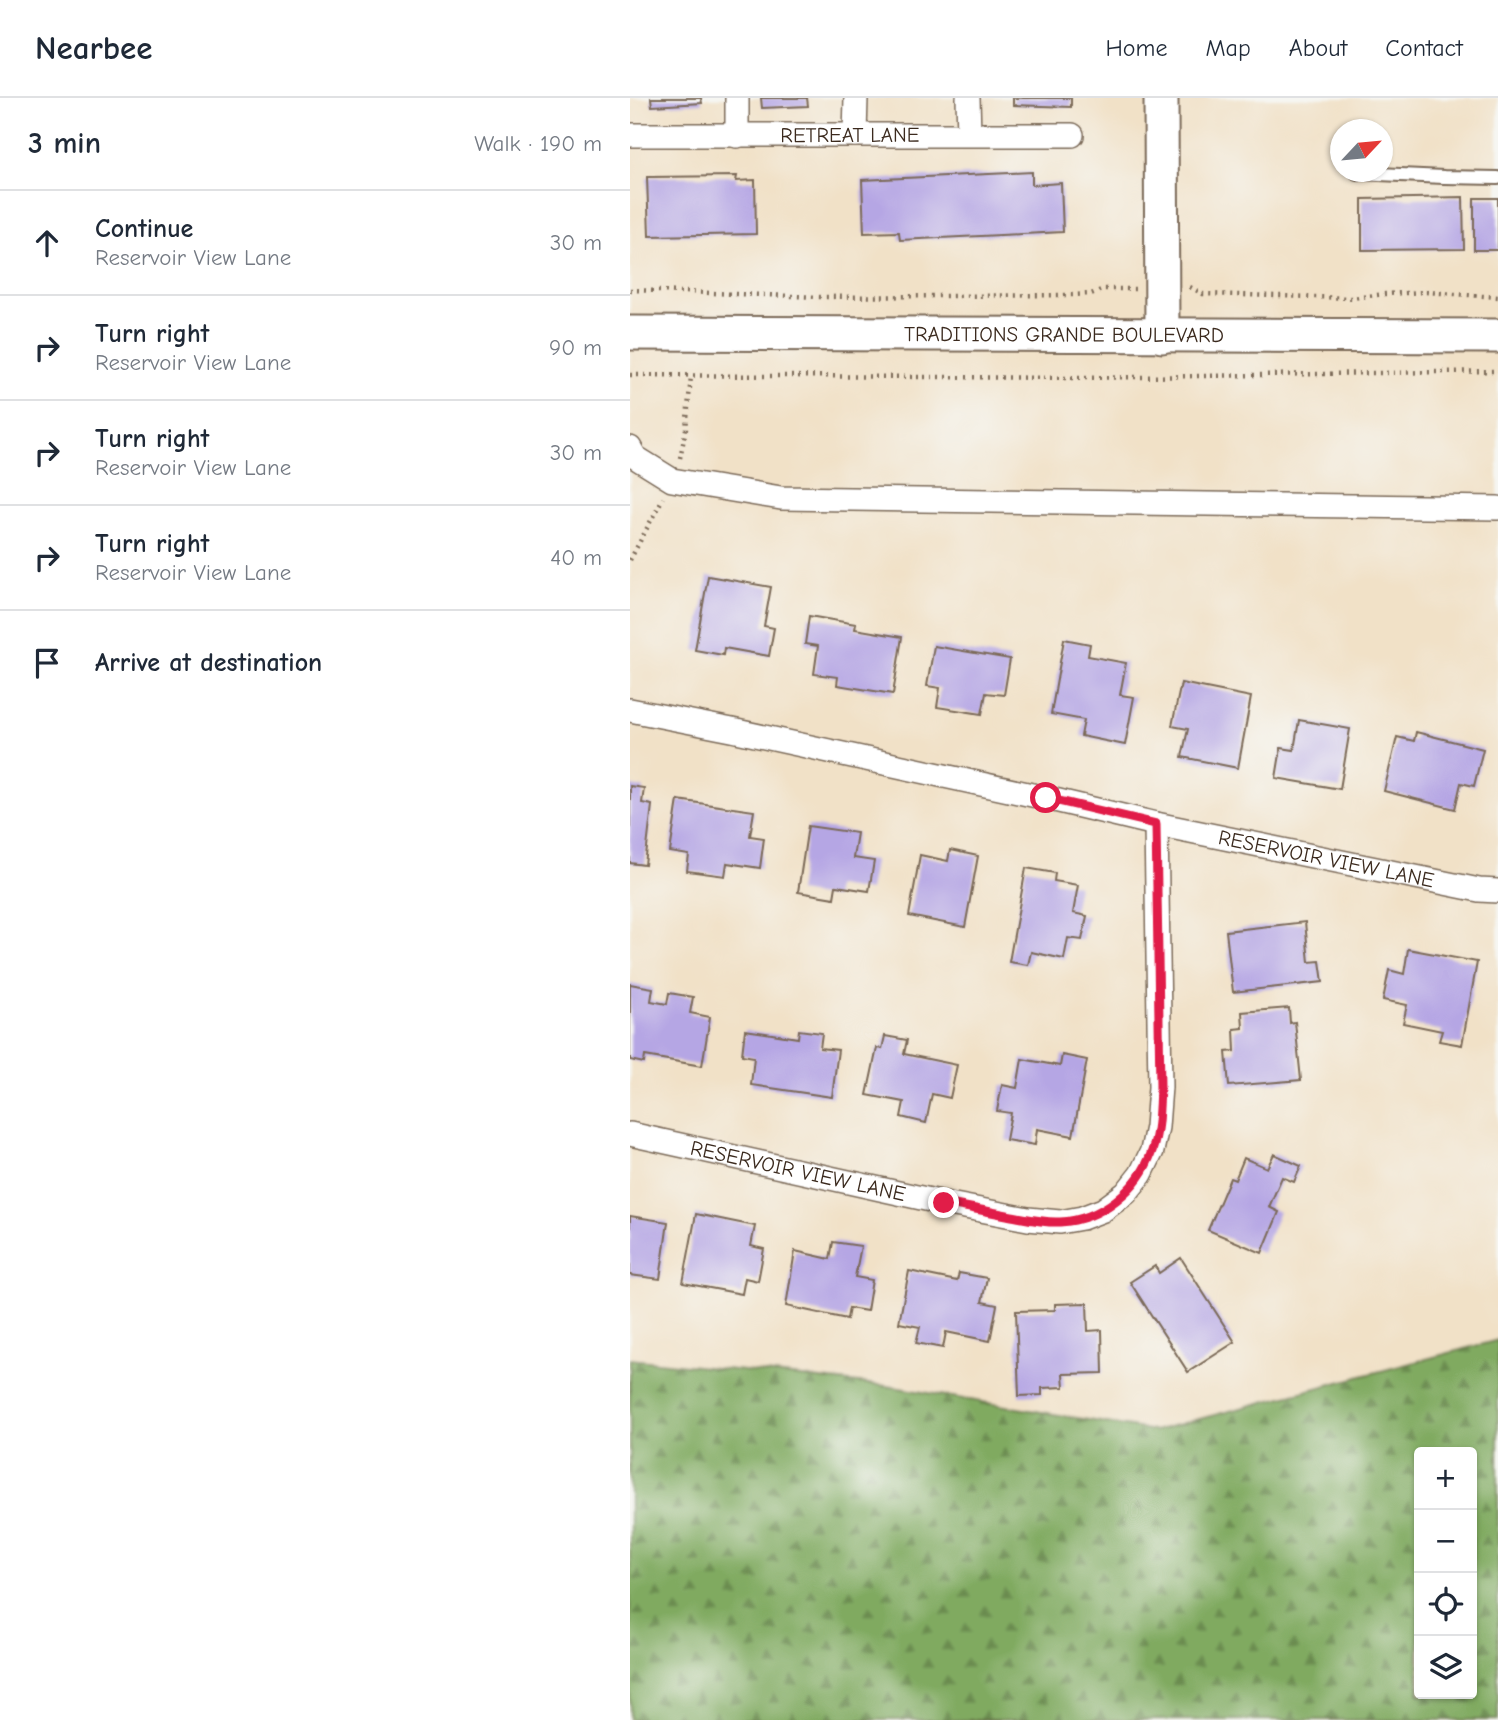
<!DOCTYPE html>
<html lang="en">
<head>
<meta charset="utf-8">
<style>
  :root { --surface:#fff; --page:#f6f6f7; --text:#1f2937; --muted:#747a83; --line:#e0e1e3 }
  body { margin:0; font-family:"Comic Neue",sans-serif; background:var(--page); color:var(--text) }
  .controls { position:absolute; right:21px; bottom:21px; display:grid; overflow:hidden; border-radius:7px; box-shadow:0 2px 5px #0004 }
  .controls button { width:63px; height:63px; display:grid; place-items:center; padding:0; border:0; border-bottom:2px solid var(--line); background:var(--surface); color:var(--text); font:35px sans-serif }
  .compass { position:absolute; left:700px; top:21px; width:63px; height:63px; border-radius:50%; background:var(--surface); box-shadow:0 2px 5px #0004; rotate:64deg }
  .stop { position:absolute; width:21px; height:21px; margin:-16px; border:5px solid #e11d48; border-radius:50%; background:#fff }
  .stop.end { background:#e11d48; border-color:#fff; box-shadow:0 2px 7px #0008 }
  .list { margin:0; padding:0; list-style:none }
  h2 { display:flex; justify-content:space-between; align-items:center; height:91px; margin:0; padding:0 28px; font-size:30px }
  h2 small { font-size:23px; font-weight:400; color:var(--muted) }
  .list li { display:grid; grid-template-columns:46px 1fr auto; gap:21px; align-items:center; box-sizing:border-box; height:105px; padding:0 28px; border-top:2px solid var(--line) }
  .list b { display:block; font-size:26px; white-space:nowrap }
  .list p { margin:0; font-size:23px; white-space:nowrap; color:var(--muted) }
  .list em { font-size:23px; font-style:normal; color:var(--muted) }
  .icon { flex:none; width:38px; height:38px; fill:none; stroke:currentColor; stroke-width:2; stroke-linecap:round; stroke-linejoin:round }
  .map { position:relative; flex:none; width:868px; height:1622px; overflow:hidden }
  header { display:flex; align-items:center; gap:42px; box-sizing:border-box; height:98px; padding:0 35px; background:var(--surface); border-bottom:2px solid var(--line) }
  header strong { font-size:33px }
  nav { display:flex; gap:38px; margin-inline-start:auto; font-size:24px }
  main { display:flex }
  aside { flex:1; background:var(--surface) }
  .map>svg:first-child { display:block }
  .forest { fill:url(#forest-firs); stroke:#5e6a40; stroke-width:2; fill-rule:evenodd }
  .building { fill:#b5a6e4 }
  .lines { fill:none; stroke-linecap:round; stroke-linejoin:round }
  .lane-casing { stroke:#7b6a59; stroke-width:16 }
  .street-casing { stroke:#7b6a59; stroke-width:26 }
  .secondary-casing { stroke:#7b6a59; stroke-width:37 }
  .path { stroke:#7b6a59; stroke-width:4.5; stroke-dasharray:2 5; stroke-linecap:butt }
  .lane { stroke:#fff; stroke-width:12 }
  .street { stroke:#fff; stroke-width:23 }
  .secondary { stroke:#fff; stroke-width:33 }
  .route { stroke:#e11d48; stroke-width:9 }
  .labels { text-anchor:middle; dominant-baseline:central; stroke-width:6; stroke-linejoin:round; paint-order:stroke }
  .street-label { font-size:21px; fill:#3b2a1e; stroke:#f6f6f2 }
</style>
</head>
<body>
<header>
<strong>Nearbee</strong>
<nav><a>Home</a><a>Map</a><a>About</a><a>Contact</a></nav>
</header>
<main>
<aside>
<h2>3 min<small>Walk · 190 m</small></h2>
<ul class="list">
<li><svg class="icon" aria-label="ahead" viewBox="0 0 24 24"><path d="M12 20V5M6 11l6-6 6 6"/></svg><div><b>Continue</b><p>Reservoir View Lane</p></div><em>30 m</em></li>
<li><svg class="icon" aria-label="right" viewBox="0 0 24 24"><path d="M7 20v-9h11M14 6l5 5-5 5"/></svg><div><b>Turn right</b><p>Reservoir View Lane</p></div><em>90 m</em></li>
<li><svg class="icon" aria-label="right" viewBox="0 0 24 24"><path d="M7 20v-9h11M14 6l5 5-5 5"/></svg><div><b>Turn right</b><p>Reservoir View Lane</p></div><em>30 m</em></li>
<li><svg class="icon" aria-label="right" viewBox="0 0 24 24"><path d="M7 20v-9h11M14 6l5 5-5 5"/></svg><div><b>Turn right</b><p>Reservoir View Lane</p></div><em>40 m</em></li>
<li><svg class="icon" aria-label="arrive" viewBox="0 0 24 24"><path d="M6 21V4h12l-3 4 3 4H6"/></svg><div><b>Arrive at destination</b></div></li>
</ul>
</aside>
<div class="map">
<svg width="868" height="1622" viewBox="0 0 868 1622">
  <defs>
    <pattern id="forest-firs" width="22" height="20" patternUnits="userSpaceOnUse" patternTransform="scale(1.75)"><rect width="22" height="20" fill="#80aa61"/><path d="M5 1l3.5 6h-7zM16 11l3.5 6h-7z" fill="#6a8b4f"/></pattern>
  </defs>
  <rect width="100%" height="100%" fill="#f6f6f2"/>
  <filter id="ink" filterUnits="userSpaceOnUse"><feTurbulence type="fractalNoise" baseFrequency=".0143" numOctaves="2"/><feDisplacementMap in="SourceGraphic" scale="14" xChannelSelector="R" yChannelSelector="G"/><feConvolveMatrix kernelMatrix="1 2 1 2 8 2 1 2 1" color-interpolation-filters="sRGB"/></filter>
  <filter id="wash" filterUnits="userSpaceOnUse"><feTurbulence type="fractalNoise" baseFrequency=".00686" numOctaves="4" result="noise"/><feDisplacementMap in="SourceGraphic" scale="28" xChannelSelector="R" yChannelSelector="G"/><feGaussianBlur stdDeviation="1.57" result="paint"/><feColorMatrix in="noise" values="0 0 0 0 0 0 0 0 0 0 0 0 0 0 0 0 0 1.4 0 .05"/><feComposite in="paint" operator="in"/></filter>
  <g filter="url(#wash)">
    <rect width="100%" height="100%" fill="#f1e1c7"/>
    <path class="forest" d="M868 1242V1622H0V1261L257 1288 524 1333ZM789 1354H842V1596H789Z"/>
    <g id="blocks">
      <g class="building">
        <polygon points="21,0 71,0 72,5 22,8"/>
        <polygon points="131,0 177,0 178,8 132,10"/>
        <polygon points="383,0 441,0 441,9 383,7"/>
        <polygon points="402,74 402,87 431,85 433,134 270,142 269,134 234,135 232,82"/>
        <polygon points="107,78 106,83 125,82 126,136 19,138 17,79"/>
        <polygon points="833,99 834,151 732,152 732,101"/>
        <rect x="844" y="100" width="24" height="52"/>
        <polygon points="78,478 141,489 134,528 144,530 139,558 94,550 93,557 65,552"/>
        <polygon points="179,518 226,526 225,531 272,539 263,596 207,587 208,579 184,576 188,548 175,546"/>
        <polygon points="434,541 460,546 458,558 496,565 490,597 504,599 495,647 451,638 454,622 421,616"/>
        <polygon points="304,548 380,561 374,597 356,595 352,616 307,609 310,590 297,588"/>
        <polygon points="551,585 621,599 608,670 552,659 558,631 542,628"/>
        <polygon points="669,622 720,631 710,691 646,680 651,650 664,652"/>
        <polygon points="786,634 853,651 844,688 831,685 825,711 754,693 767,639 784,643"/>
        <polygon points="0,688 14,690 12,705 22,707 15,767 0,765"/>
        <polygon points="48,702 124,713 120,738 134,740 130,770 97,765 95,778 57,773 59,757 40,754"/>
        <polygon points="178,728 227,735 223,760 244,763 239,793 206,788 204,800 168,794"/>
        <polygon points="320,752 348,758 335,829 279,818 290,757 318,763"/>
        <polygon points="396,770 425,775 424,783 448,787 443,815 457,818 452,842 438,840 434,861 401,854 398,867 379,864"/>
        <polygon points="675,824 679,864 690,863 693,884 603,894 596,833"/>
        <polygon points="778,851 847,864 832,947 809,943 812,933 773,925 777,907 753,902 759,872 774,876"/>
        <polygon points="0,886 23,890 21,903 37,906 39,895 63,899 60,915 80,919 72,968 15,958 14,965 0,962"/>
        <polygon points="659,910 660,925 665,924 671,982 599,988 596,954 605,953 604,931 613,930 612,914"/>
        <polygon points="115,932 168,940 169,932 192,935 190,950 208,952 202,999 121,987 124,959 112,957"/>
        <polygon points="255,938 277,942 274,956 327,967 320,1000 302,996 296,1025 271,1019 274,1004 237,997 247,950 252,951"/>
        <polygon points="432,957 457,962 443,1038 407,1031 405,1047 376,1042 381,1015 367,1013 372,987 387,990 392,961 430,968"/>
        <polygon points="644,1056 671,1068 664,1084 652,1079 639,1109 649,1114 632,1155 578,1132 600,1080 605,1082 614,1060 637,1070"/>
        <polygon points="66,1116 125,1128 121,1148 134,1151 128,1183 115,1180 112,1196 53,1185"/>
        <polygon points="0,1118 38,1124 30,1181 0,1177"/>
        <polygon points="203,1144 231,1148 225,1179 242,1182 237,1213 219,1210 217,1221 156,1208 165,1153 200,1161"/>
        <polygon points="551,1160 605,1244 558,1274 500,1184 525,1168 529,1175"/>
        <polygon points="279,1173 327,1183 329,1175 357,1180 352,1204 367,1207 360,1243 316,1234 313,1250 286,1245 290,1229 269,1225"/>
        <polygon points="457,1205 458,1233 472,1232 473,1275 433,1276 434,1289 412,1290 412,1297 389,1298 386,1213 425,1212 425,1206"/>
      </g>
    </g>
  </g>
  <g filter="url(#ink)">
    <use href="#blocks" fill-opacity="0" stroke="#7b6a59" stroke-width="2"/>
    <g class="lines">
      <g class="lane-casing">
        <polyline id="lane" points="727,75 814,79 868,80"/>
      </g>
      <g class="street-casing">
        <g id="street">
          <polyline points="338,0 339,36"/>
          <path id="s1" d="M0 37C147 38 294 36 442 37"/>
          <polyline points="225,37 226,0"/>
          <polyline points="107,38 107,0"/>
          <polyline points="0,350 5,359 42,382 151,400 868,410"/>
          <path id="s2" d="M0 612 102 632 416 700 526 726 849 792 868 793"/>
          <path id="s3" d="M0 1036 314 1105 398 1121 430 1124 452 1120 473 1112 496 1095 511 1076 522 1053 527 1029 530 989 526 726"/>
        </g>
      </g>
      <g class="secondary-casing">
        <g id="secondary">
          <polyline points="531,0 532,238"/>
          <path id="s4" d="M0 235 868 238"/>
        </g>
      </g>
      <g class="path">
        <polyline points="560,189 573,196 722,200 755,196 796,194 868,199"/>
        <polyline points="0,192 189,199 441,197 461,196 474,191 506,191"/>
        <polyline points="0,277 450,280 868,273"/>
        <polyline points="50,360 56,331 61,278"/>
        <polyline points="0,462 33,400"/>
      </g>
      <use href="#lane" class="lane"/>
      <use href="#street" class="street"/>
      <use href="#secondary" class="secondary"/>
    </g>
  </g>
  <g class="lines" filter="url(#ink)">
    <path class="route" d="M314 1105C335 1109 356 1113 377 1117 394 1120 413 1125 430 1124 471 1122 509 1091 522 1053 529 1033 529 1010 530 989L526 726 416 700"/>
  </g>
  <g class="labels">
    <g class="street-label">
      <text stroke="none"><textPath href="#s1" startOffset="220">RETREAT LANE</textPath></text>
      <text stroke="none"><textPath href="#s4" startOffset="434">TRADITIONS GRANDE BOULEVARD</textPath></text>
      <text stroke="none"><textPath href="#s2" startOffset="712">RESERVOIR VIEW LANE</textPath></text>
      <text stroke="none"><textPath href="#s3" startOffset="172">RESERVOIR VIEW LANE</textPath></text>
    </g>
  </g>
</svg>
<div class="controls">
<button>+</button>
<button>−</button>
<button><svg class="icon" aria-label="locate" viewBox="0 0 24 24"><circle cx="12" cy="12" r="6"/><path d="M12 2v4M12 18v4M2 12h4M18 12h4"/></svg></button>
<button><svg class="icon" aria-label="layers" viewBox="0 0 24 24"><path d="M12 4l9 5-9 5-9-5zM3 14l9 5 9-5"/></svg></button>
</div>
<svg class="compass" viewBox="-18 -18 36 36"><path d="M0-13l5 13h-10z" fill="#e53935"/><path d="M0 13l5-13h-10z" fill="#747a83"/></svg>
<div class="stop" style="left:416px;top:700px"></div>
<div class="stop end" style="left:314px;top:1105px"></div>
</div>
</main>
</body>
</html>
